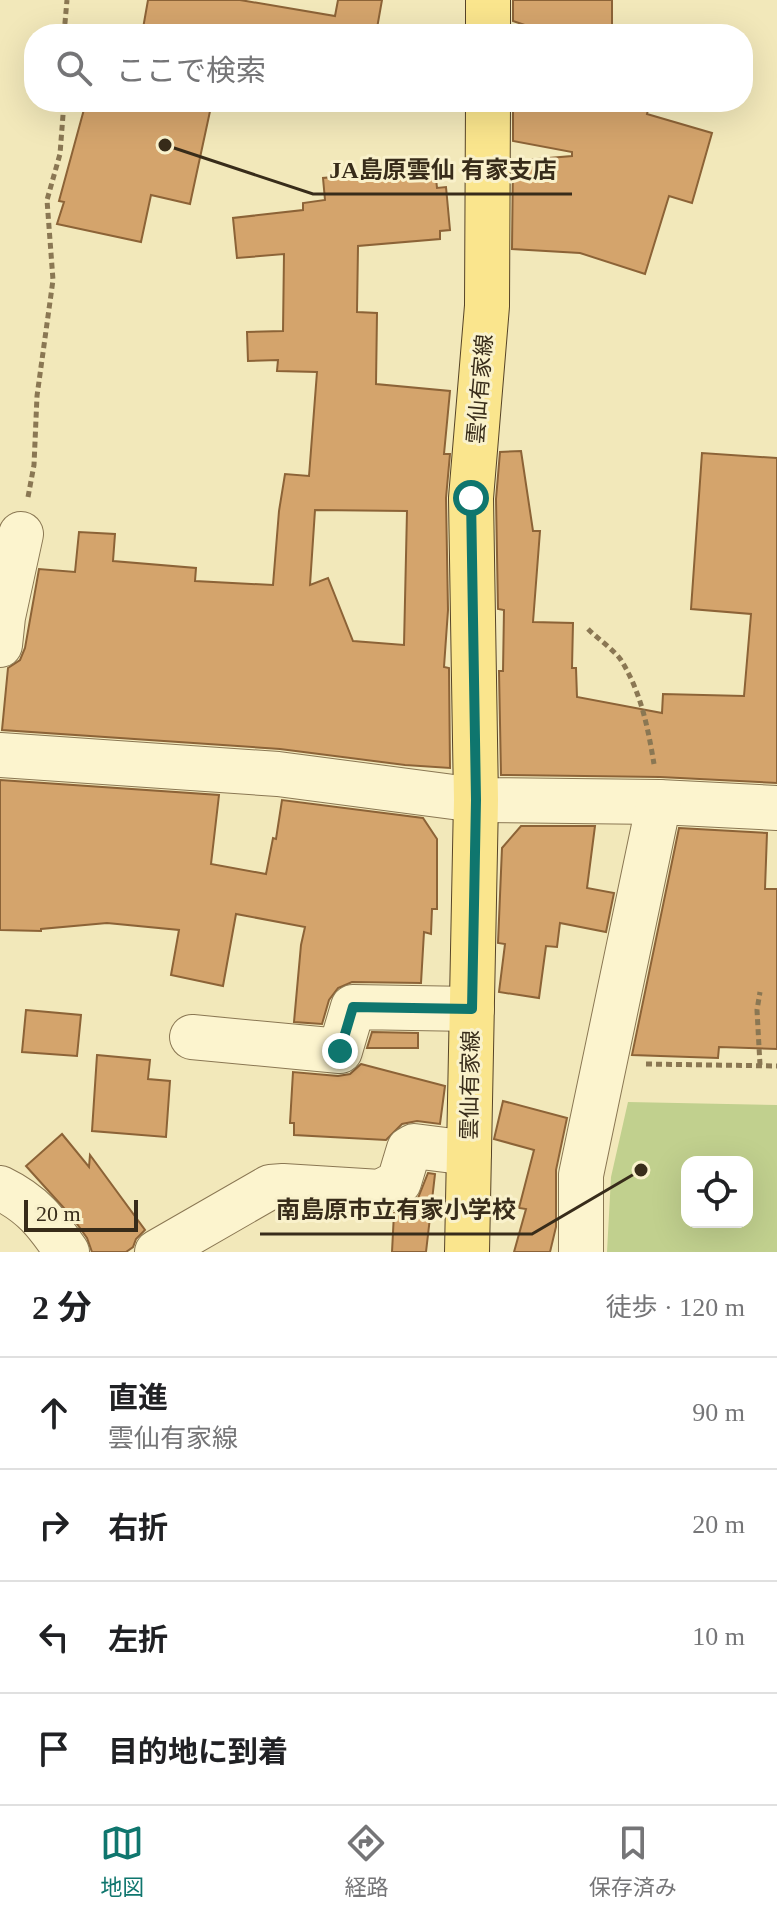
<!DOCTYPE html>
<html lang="ja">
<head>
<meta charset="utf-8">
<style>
  :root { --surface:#fff; --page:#f6f6f6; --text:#202124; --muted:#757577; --line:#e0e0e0; --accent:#0f766e }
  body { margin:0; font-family:"Times New Roman","Noto Sans JP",serif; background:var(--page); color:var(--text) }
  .controls { position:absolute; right:24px; bottom:24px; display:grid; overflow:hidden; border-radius:16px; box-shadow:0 8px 32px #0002 }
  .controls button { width:72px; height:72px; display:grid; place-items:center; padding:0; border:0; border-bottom:2px solid var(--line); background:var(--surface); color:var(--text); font:40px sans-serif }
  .scale { position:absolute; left:24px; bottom:20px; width:114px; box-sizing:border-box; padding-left:8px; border:4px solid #382c1a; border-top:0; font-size:22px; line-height:28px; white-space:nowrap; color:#382c1a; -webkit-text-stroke:6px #f9f1cb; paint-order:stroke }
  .stop { position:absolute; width:24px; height:24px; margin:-18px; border:6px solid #0f766e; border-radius:50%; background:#fff }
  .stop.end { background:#0f766e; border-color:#fff; box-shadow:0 2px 8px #0008 }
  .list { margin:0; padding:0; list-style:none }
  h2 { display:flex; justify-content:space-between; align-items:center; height:104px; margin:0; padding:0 32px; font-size:34px }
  h2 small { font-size:26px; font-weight:400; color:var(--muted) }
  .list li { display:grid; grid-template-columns:52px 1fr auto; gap:24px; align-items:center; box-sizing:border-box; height:112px; padding:0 32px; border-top:2px solid var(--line) }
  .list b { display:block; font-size:30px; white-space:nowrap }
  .list p { margin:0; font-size:26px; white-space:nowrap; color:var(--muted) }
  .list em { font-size:26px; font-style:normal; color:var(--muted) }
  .icon { flex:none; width:44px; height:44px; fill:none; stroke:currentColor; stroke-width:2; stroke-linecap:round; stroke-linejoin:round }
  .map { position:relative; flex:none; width:777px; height:1252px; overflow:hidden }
  .search { position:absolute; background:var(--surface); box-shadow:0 8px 32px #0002; left:24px; right:24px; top:24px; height:88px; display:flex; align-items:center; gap:20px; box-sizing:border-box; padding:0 28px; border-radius:32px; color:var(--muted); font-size:30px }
  .sheet { height:552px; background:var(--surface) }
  nav { display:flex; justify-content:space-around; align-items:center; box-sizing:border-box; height:112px; border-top:2px solid var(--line); background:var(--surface); font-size:22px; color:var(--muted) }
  nav a { display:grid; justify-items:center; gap:4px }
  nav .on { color:var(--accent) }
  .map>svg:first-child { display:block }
  .green { fill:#c1d08e; fill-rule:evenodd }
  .building { fill:#d4a46c; stroke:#8c6337; stroke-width:2; fill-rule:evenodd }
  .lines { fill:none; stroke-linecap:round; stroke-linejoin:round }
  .minor-casing { stroke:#8a7753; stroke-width:46 }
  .major-casing { stroke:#574428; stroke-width:46 }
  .path { stroke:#8a7753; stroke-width:5; stroke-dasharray:6 4; stroke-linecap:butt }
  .minor { stroke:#fcf4ce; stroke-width:44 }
  .major { stroke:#fae58d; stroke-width:44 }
  .route { stroke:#0f766e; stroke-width:10 }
  .labels { text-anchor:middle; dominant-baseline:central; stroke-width:6; stroke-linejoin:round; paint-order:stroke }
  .street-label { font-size:22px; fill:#382c1a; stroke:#f9f1cb }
  .leader { fill:none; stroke:#382c1a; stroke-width:3 }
  .callout-dot { fill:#382c1a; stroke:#f9f1cb; stroke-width:3 }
  .callout-label { font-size:24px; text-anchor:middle; font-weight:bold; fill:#382c1a; stroke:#f9f1cb; stroke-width:6; stroke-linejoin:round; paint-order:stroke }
</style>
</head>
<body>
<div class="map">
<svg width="777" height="1252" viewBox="0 0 777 1252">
  <rect width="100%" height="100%" fill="#f2e8ba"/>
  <path class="green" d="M628 1102 777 1105V1252H607L611 1177ZM687 1162H747V1222H687Z"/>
  <g class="building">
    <polygon points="148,0 240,0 335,16 338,0 382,0 376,34 142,34"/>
    <polygon points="513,0 612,0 612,34 551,34 513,21"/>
    <polygon points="86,102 212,102 190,204 151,195 141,242 57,224 64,202 59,201"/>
    <polygon points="513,102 650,102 647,114 712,133 692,203 669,196 645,274 580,253 512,249 513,161 572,156 572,152 513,141"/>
    <path d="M435 168 437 188 446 187 450 230 440 231V239L358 246 357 312 377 313 376 384 450 391 444 454H450L446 498 448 610 444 667 449 668 450 768 405 765 280 749 2 730 8 668 20 660 25 648 39 569 75 572 79 532 115 534 113 561 196 568 195 581 273 585 279 511 285 474 309 476 317 372 277 371 278 360 248 361 247 332 283 331 284 254 237 258 233 218 303 210V203L325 200 323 178ZM315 510 407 511 404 645 353 641 328 578 310 585Z"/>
    <polygon points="521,451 533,531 540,531 533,622 573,623 572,668 576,668 577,697 662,713 663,694 744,696 751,614 691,609 702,453 777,458 777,783 660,777 501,775 499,671 503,671 504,610 498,609 496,499 500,452"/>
    <polygon points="0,780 219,795 211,864 266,874 273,838 276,839 282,800 423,818 437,839 437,909 432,909 431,934 424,932 421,983 352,982 338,988 329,1000 322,1024 294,1022 301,945 305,927 236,914 223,986 171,975 179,930 107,923 41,929 41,931 0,930"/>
    <polygon points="521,826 595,826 587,888 614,893 606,932 560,923 557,947 546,946 539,998 499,992 505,944 498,943 502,848"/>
    <polygon points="679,828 767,833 765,889 777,889 777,1049 719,1047 718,1058 632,1055"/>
    <polygon points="26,1010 81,1015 77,1056 22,1052"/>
    <polygon points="372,1032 418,1033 418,1048 367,1048"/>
    <polygon points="97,1055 150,1060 148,1079 170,1081 166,1137 92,1131"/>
    <polygon points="361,1064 445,1086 440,1124 417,1121 402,1124 386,1140 294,1135 294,1123 290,1123 293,1072 338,1076 350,1074"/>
    <polygon points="503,1101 567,1118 556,1170 556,1227 550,1252 514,1252 526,1209 519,1208 534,1150 494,1139"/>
    <polygon points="62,1134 89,1167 90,1155 145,1230 136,1239 133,1247 126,1252 92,1252 87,1238 72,1217 26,1166"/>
    <polygon points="428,1173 435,1174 426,1252 392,1252 394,1213 418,1198"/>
  </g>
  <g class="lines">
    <g class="minor-casing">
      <g id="minor">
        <polyline points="0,645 3,617 21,534"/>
        <polyline points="0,755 278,774 476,800 659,802 777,808"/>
        <polyline points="192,1037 340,1051 353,1007 472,1009"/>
        <path d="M0 1188C33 1204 46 1222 67 1252"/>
        <polyline points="157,1252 270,1187 283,1186 380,1192 399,1182 409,1149 414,1146 469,1153"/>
        <polyline points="581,1252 581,1175 659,802"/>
      </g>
    </g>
    <g class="major-casing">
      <g id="major">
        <polyline points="488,34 488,0"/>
        <polyline points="467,1252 476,800 471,498 487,306 488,102"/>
      </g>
    </g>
    <g class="path">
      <polyline points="64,34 67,0"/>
      <polyline points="28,497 34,465 37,396 53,280 47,200 60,154 64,102"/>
      <path d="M588 629C598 639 613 649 621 660 641 692 648 728 654 764"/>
      <polyline points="646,1064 777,1066"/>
      <polyline points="760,1065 757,1010 760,992"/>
    </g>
    <use href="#minor" class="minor"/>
    <use href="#major" class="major"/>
  </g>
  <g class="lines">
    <polyline class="route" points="340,1051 353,1007 472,1009 476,800 471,498"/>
  </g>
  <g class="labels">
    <g class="street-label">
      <text transform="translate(480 389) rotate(-85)">雲仙有家線</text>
      <text transform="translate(470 1085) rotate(-89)">雲仙有家線</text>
    </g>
  </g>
  <path class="leader" d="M165 145L313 194H572M641 1170L532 1234H260"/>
  <g class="callout-dot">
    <circle cx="165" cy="145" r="8"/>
    <circle cx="641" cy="1170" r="8"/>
  </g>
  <g class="callout-label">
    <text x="443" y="178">JA島原雲仙 有家支店</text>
    <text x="396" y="1218">南島原市立有家小学校</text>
  </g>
</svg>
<div class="controls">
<button><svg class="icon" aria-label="locate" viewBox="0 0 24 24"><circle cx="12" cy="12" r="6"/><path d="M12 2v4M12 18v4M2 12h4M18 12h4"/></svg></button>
</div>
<div class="scale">20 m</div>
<div class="stop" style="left:471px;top:498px"></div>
<div class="stop end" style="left:340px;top:1051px"></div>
<div class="search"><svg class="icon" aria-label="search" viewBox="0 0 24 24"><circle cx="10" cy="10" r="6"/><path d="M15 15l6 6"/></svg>ここで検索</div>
</div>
<section class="sheet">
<h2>2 分<small>徒歩 · 120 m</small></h2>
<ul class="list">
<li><svg class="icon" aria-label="ahead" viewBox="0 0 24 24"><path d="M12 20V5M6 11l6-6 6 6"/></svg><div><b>直進</b><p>雲仙有家線</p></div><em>90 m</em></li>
<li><svg class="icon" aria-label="right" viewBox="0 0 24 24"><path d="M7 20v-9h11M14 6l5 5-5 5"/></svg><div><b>右折</b></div><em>20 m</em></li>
<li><svg class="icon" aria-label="left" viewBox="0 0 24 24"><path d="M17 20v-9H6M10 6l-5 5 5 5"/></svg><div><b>左折</b></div><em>10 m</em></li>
<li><svg class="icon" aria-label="arrive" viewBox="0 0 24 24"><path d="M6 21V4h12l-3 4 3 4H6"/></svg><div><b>目的地に到着</b></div></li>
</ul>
</section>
<nav>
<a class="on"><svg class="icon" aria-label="map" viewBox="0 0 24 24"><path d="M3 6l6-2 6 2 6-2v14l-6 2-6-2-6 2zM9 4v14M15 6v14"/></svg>地図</a>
<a><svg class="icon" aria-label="directions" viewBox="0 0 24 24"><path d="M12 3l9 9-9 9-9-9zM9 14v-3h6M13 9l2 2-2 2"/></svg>経路</a>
<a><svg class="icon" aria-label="saved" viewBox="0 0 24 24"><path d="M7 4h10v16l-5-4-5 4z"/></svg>保存済み</a>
</nav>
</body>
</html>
